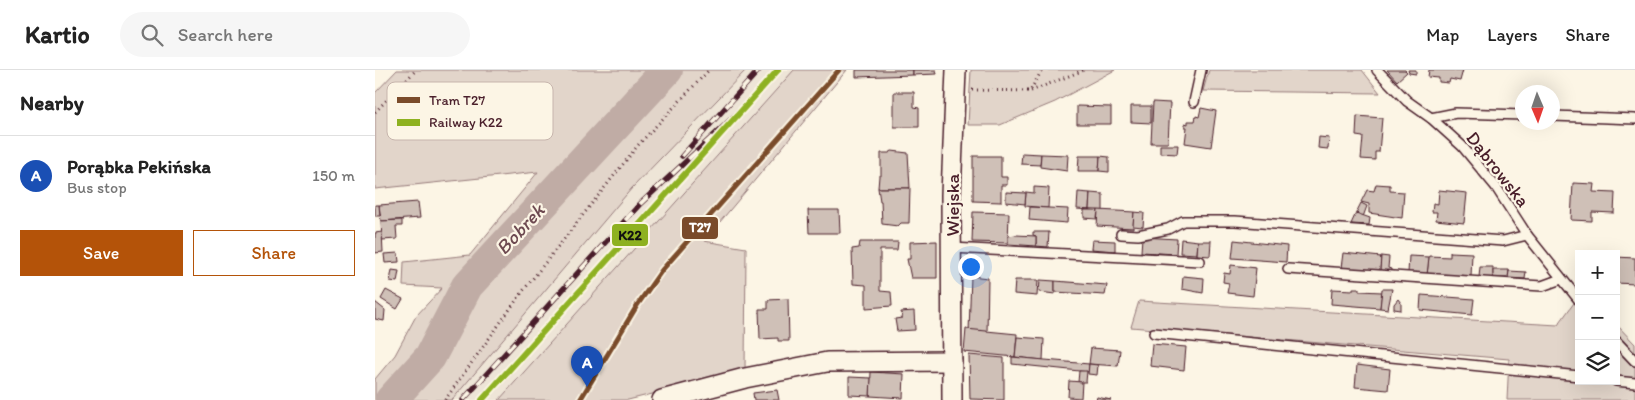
<!DOCTYPE html>
<html lang="en">
<head>
<meta charset="utf-8">
<style>
  :root { --surface:#fff; --page:#f6f6f6; --text:#222; --muted:#767676; --line:#e0e0e0; --accent:#b45309 }
  body { margin:0; font-family:Itim,sans-serif; background:var(--page); color:var(--text) }
  .controls { position:absolute; right:15px; bottom:15px; display:grid; overflow:hidden; border-radius:0px; box-shadow:0 5px 20px #0002 }
  .controls button { width:45px; height:45px; display:grid; place-items:center; padding:0; border:0; border-bottom:1px solid var(--line); background:var(--surface); color:var(--text); font:25px sans-serif }
  .compass { position:absolute; left:1140px; top:15px; width:45px; height:45px; border-radius:50%; background:var(--surface); box-shadow:0 5px 20px #0002; rotate:178deg }
  .you { position:absolute; left:595px; top:196px; width:18px; height:18px; margin:-12px; border:4px solid #fff; border-radius:50%; background:#1a73e8; box-shadow:0 0 0 8px #1a73e833 }
  .badge { display:grid; place-items:center; width:32px; height:32px; border-radius:50%; background:var(--accent); color:#fff; font-size:16px; font-weight:700 }
  .pin { position:absolute; translate:-50% -41px; filter:drop-shadow(0 1px 2px #0008) }
  .pin::after { content:''; position:absolute; top:26px; width:18px; height:15px; background:inherit; clip-path:polygon(0 0,100% 0,50% 100%) }
  .list { margin:0; padding:0; list-style:none }
  h2 { display:flex; justify-content:space-between; align-items:center; height:65px; margin:0; padding:0 20px; font-size:21px }
  h2 small { font-size:16px; font-weight:400; color:var(--muted) }
  .list li { display:grid; grid-template-columns:32px 1fr auto; gap:15px; align-items:center; box-sizing:border-box; height:80px; padding:0 20px; border-top:1px solid var(--line) }
  .list b { display:block; font-size:19px; white-space:nowrap }
  .list p { margin:0; font-size:16px; white-space:nowrap; color:var(--muted) }
  .list em { font-size:16px; font-style:normal; color:var(--muted) }
  .actions { display:flex; gap:10px; padding:15px 20px }
  .actions a { flex:1; padding:11px 0; border:1px solid var(--accent); border-radius:0px; text-align:center; font-size:18px; color:var(--accent) }
  .actions .main { background:var(--accent); color:#fff }
  .icon { flex:none; width:28px; height:28px; fill:none; stroke:currentColor; stroke-width:2; stroke-linecap:round; stroke-linejoin:round }
  .map { position:relative; flex:none; width:1260px; height:330px; overflow:hidden }
  header { display:flex; align-items:center; gap:30px; box-sizing:border-box; height:70px; padding:0 25px; background:var(--surface); border-bottom:1px solid var(--line) }
  header strong { font-size:24px }
  nav { display:flex; gap:28px; margin-inline-start:auto; font-size:18px }
  .search { width:350px; height:45px; background:var(--page); display:flex; align-items:center; gap:12px; box-sizing:border-box; padding:0 18px; border-radius:28px; color:var(--muted); font-size:19px }
  main { display:flex }
  aside { flex:1; background:var(--surface) }
  .map>svg:first-child { display:block }
  .built { fill:#eee5d7 }
  .green { fill:#e2d5ca; stroke:#967a7a }
  .lines { fill:none; stroke-linecap:round; stroke-linejoin:round }
  .river { stroke:#c0aca5; stroke-width:32 }
  .building { fill:#cfc0b7; stroke:#4a1f2b }
  .lane-casing { stroke:#4a1f2b; stroke-width:12 }
  .street-casing { stroke:#4a1f2b; stroke-width:22 }
  .path { stroke:#4a1f2b; stroke-width:3; stroke-dasharray:1 4; stroke-linecap:butt }
  .lane { stroke:#fcf5e5; stroke-width:9 }
  .street { stroke:#fcf5e5; stroke-width:19 }
  .rail-casing { stroke:#4a1f2b; stroke-width:5.5 }
  .rail { stroke:#fcf5e5; stroke-width:4; stroke-dasharray:11; stroke-linecap:butt }
  .rail-1-casing { stroke:#fcf5e5; stroke-width:10 }
  .rail-1 { stroke:#8eb120; stroke-width:6 }
  .tram-1-casing { stroke:#fcf5e5; stroke-width:9 }
  .tram-1 { stroke:#7a4b2a; stroke-width:5 }
  .labels { text-anchor:middle; dominant-baseline:central; stroke-width:4.5; stroke-linejoin:round; paint-order:stroke }
  .street-label { font-size:19px; fill:#4a1f2b; stroke:#fcf5e5 }
  .water-label { font-size:20px; font-style:italic; fill:#6d4950; stroke:#fcf5e5 }
  .key { fill:#fcf5e5; stroke:#c7b5ad; stroke-width:1 }
  .key-label { font-size:14px; fill:#4a1f2b }
  .line-badge { stroke:#fcf5e5; stroke-width:2 }
  .badge-label { font-size:14px; text-anchor:middle; font-weight:bold; fill:#fff }
  .pale-badge-label { font-size:14px; text-anchor:middle; font-weight:bold; fill:#111 }
</style>
</head>
<body>
<header>
<strong>Kartio</strong>
<div class="search"><svg class="icon" aria-label="search" viewBox="0 0 24 24"><circle cx="10" cy="10" r="6"/><path d="M15 15l6 6"/></svg>Search here</div>
<nav><a>Map</a><a>Layers</a><a>Share</a></nav>
</header>
<main>
<aside>
<h2>Nearby<small></small></h2>
<ul class="list">
<li><span class="badge" style="background:#1a4fb4">A</span><div><b>Porąbka Pekińska</b><p>Bus stop</p></div><em>150 m</em></li>
</ul>
<div class="actions"><a class="main">Save</a><a>Share</a></div>
</aside>
<div class="map">
<svg width="1260" height="330" viewBox="0 0 1260 330">
  <rect width="100%" height="100%" fill="#fcf5e5"/>
  <filter id="ink" filterUnits="userSpaceOnUse"><feTurbulence type="fractalNoise" baseFrequency=".02" numOctaves="2"/><feDisplacementMap in="SourceGraphic" scale="10" xChannelSelector="R" yChannelSelector="G"/><feConvolveMatrix kernelMatrix="1 2 1 2 8 2 1 2 1" color-interpolation-filters="sRGB"/></filter>
  <g filter="url(#ink)">
    <polygon class="built" points="371,0 419,0 124,330 77,330 257,118"/>
    <g class="green">
      <polygon points="22,0 371,0 257,118 77,330 0,330 0,309 20,285 41,246 67,218 28,216 29,192 95,185 163,102 0,119 0,23"/>
      <polygon points="419,0 472,0 329,171 371,178 370,301 253,330 124,330"/>
      <polygon points="596,0 740,0 680,32 625,55 593,55"/>
      <polygon points="834,0 987,0 1005,23 828,21"/>
      <polygon points="1204,226 1204,311 1241,311 1241,254 1260,274 1260,330 1132,330 1134,289 756,257 764,231 1183,255"/>
    </g>
    <g class="lines">
      <polyline class="river" points="16,330 55,287 92,216 292,0"/>
    </g>
    <g class="building">
      <polygon points="481,0 538,0 538,5 481,7"/>
      <polygon points="538,0 561,0 562,4 538,5"/>
      <polygon points="1012,0 1030,0 1032,2 1022,11"/>
      <polygon points="1033,0 1041,0 1041,4 1034,3"/>
      <polygon points="1054,0 1088,0 1085,11 1075,9 1074,13 1064,12 1064,8 1053,7"/>
      <polygon points="519,22 539,22 539,37 544,38 544,57 519,57"/>
      <polygon points="778,32 795,33 793,73 776,73"/>
      <polygon points="702,36 736,37 736,54 702,54"/>
      <polygon points="756,36 776,36 776,53 756,52"/>
      <polygon points="826,38 841,41 836,77 810,73 812,57 810,57 810,53 813,54 813,51 820,51 821,46 824,47"/>
      <polygon points="982,46 1007,48 1004,82 1000,82 1000,90 986,89 988,67 981,66"/>
      <polygon points="944,67 954,68 953,79 943,78"/>
      <polygon points="785,75 803,75 802,84 785,83"/>
      <polygon points="517,81 533,83 535,118 503,118 504,106 506,106 506,83 514,83"/>
      <polygon points="647,83 666,84 665,95 646,94"/>
      <polygon points="666,84 693,85 692,101 665,97"/>
      <polygon points="598,86 626,86 626,107 632,107 632,115 626,115 626,132 598,131"/>
      <polygon points="704,86 725,86 724,101 703,101"/>
      <polygon points="725,86 734,87 734,102 724,101"/>
      <polygon points="1198,113 1219,114 1218,122 1240,123 1239,143 1217,142 1217,151 1196,150"/>
      <polygon points="1001,114 1015,115 1015,121 1029,122 1027,148 994,143 994,134 986,132 992,120 999,121"/>
      <polygon points="659,117 674,118 673,138 650,136 651,122 659,123"/>
      <polygon points="503,118 535,118 534,153 526,153 523,156 507,154 506,131 505,131"/>
      <polygon points="1064,120 1092,123 1089,153 1061,150 1062,142 1057,142 1058,133 1063,134"/>
      <polygon points="631,122 651,123 650,134 631,132"/>
      <polygon points="703,122 715,123 714,140 702,139"/>
      <polygon points="715,123 728,124 728,141 714,140"/>
      <polygon points="43,132 45,148 6,151 4,135"/>
      <polygon points="986,133 992,136 988,147 981,143"/>
      <polygon points="0,135 4,135 5,146 0,146"/>
      <polygon points="655,137 693,139 692,153 654,150"/>
      <polygon points="433,140 464,140 465,163 434,163"/>
      <polygon points="709,140 723,140 722,149 709,148"/>
      <polygon points="723,140 759,142 758,158 722,156"/>
      <polygon points="598,142 634,143 633,173 597,172"/>
      <polygon points="759,142 769,143 768,157 758,156"/>
      <polygon points="981,143 995,148 994,155 976,154"/>
      <polygon points="27,150 27,156 21,156 22,169 7,170 6,151"/>
      <polygon points="7,162 8,182 0,183 0,163"/>
      <polygon points="658,162 674,162 673,177 661,176 661,166 658,165"/>
      <polygon points="641,165 661,166 661,176 633,174 633,166"/>
      <polygon points="767,167 802,169 801,184 766,182"/>
      <polygon points="806,169 823,171 822,184 805,183"/>
      <polygon points="717,170 740,171 740,181 716,179"/>
      <polygon points="859,170 912,176 911,192 857,188"/>
      <polygon points="562,171 562,208 536,208 532,189 535,189 535,172"/>
      <polygon points="823,171 836,171 835,186 822,185"/>
      <polygon points="485,172 523,172 522,180 505,180 505,221 516,222 517,236 491,238 491,215 478,214 477,179 484,178"/>
      <polygon points="1075,182 1097,183 1096,207 1052,205 1054,186 1075,187"/>
      <polygon points="23,183 24,192 10,193 9,184"/>
      <polygon points="968,183 1006,187 1005,201 966,198"/>
      <polygon points="1006,186 1014,187 1013,198 1016,199 1016,202 1005,201"/>
      <polygon points="1034,186 1054,187 1052,205 1033,203"/>
      <polygon points="1241,187 1260,188 1260,214 1241,213"/>
      <polygon points="856,195 881,198 878,226 852,223 854,213 848,212 849,203 855,204"/>
      <polygon points="1105,197 1118,197 1118,208 1104,207"/>
      <polygon points="17,200 24,201 22,212 15,211"/>
      <polygon points="1118,200 1134,200 1133,208 1118,208"/>
      <polygon points="1134,201 1151,202 1150,209 1133,208"/>
      <polygon points="596,206 613,208 612,263 594,261"/>
      <polygon points="808,206 829,208 828,223 807,219"/>
      <polygon points="640,210 663,210 662,226 639,224"/>
      <polygon points="665,210 680,211 680,224 664,222"/>
      <polygon points="680,211 732,215 730,225 680,222"/>
      <polygon points="978,218 984,218 984,221 1007,222 1005,238 956,234 957,219 978,220"/>
      <polygon points="1007,219 1017,219 1013,239 1005,238"/>
      <polygon points="11,220 28,229 22,239 6,229"/>
      <polygon points="1046,225 1099,229 1097,245 1045,240"/>
      <polygon points="413,229 414,271 403,271 403,268 385,269 384,239 393,239 393,230"/>
      <polygon points="1023,229 1026,233 1026,240 1019,239 1019,234"/>
      <polygon points="0,232 10,240 9,251 0,249"/>
      <polygon points="539,241 540,260 522,261 520,249 527,248 526,242"/>
      <polygon points="591,259 642,264 640,287 589,282"/>
      <polygon points="642,267 669,269 668,290 640,287"/>
      <polygon points="777,274 811,277 809,300 775,296"/>
      <polygon points="716,278 745,280 743,296 714,294"/>
      <polygon points="594,285 629,288 629,330 595,329"/>
      <polygon points="637,287 714,294 714,302 637,294"/>
      <polygon points="714,294 723,295 722,305 713,304"/>
      <polygon points="982,295 1015,299 1013,320 980,317"/>
      <polygon points="704,301 712,301 711,312 703,312"/>
      <polygon points="496,302 529,304 528,328 495,326"/>
      <polygon points="474,307 496,308 495,326 474,325"/>
      <polygon points="694,311 707,312 706,328 693,327"/>
      <polygon points="402,320 404,330 379,330 378,323"/>
      <polygon points="722,327 736,330 721,330"/>
    </g>
    <g class="lines">
      <g class="lane-casing">
        <g id="lane">
          <polyline points="1002,0 1032,31 1056,48 1087,76 1121,117 1152,165 1204,230"/>
          <polyline points="819,32 826,0"/>
          <polyline points="1178,46 1260,49"/>
          <polyline points="1056,48 1081,43 1148,45"/>
          <polyline points="746,164 763,165 793,159 808,151 860,151 1128,171 1152,165"/>
          <polyline points="577,178 825,191"/>
          <polyline points="913,199 1167,216 1186,209"/>
          <polyline points="779,263 1204,306"/>
          <polyline points="1241,271 1260,291"/>
          <polyline points="1241,311 1260,313"/>
        </g>
      </g>
      <g class="street-casing">
        <g id="street">
          <polyline points="287,330 370,308 452,292 577,291"/>
          <polyline points="577,330 576,125 581,0"/>
        </g>
      </g>
      <g class="path">
        <polyline points="597,20 655,21 667,0"/>
        <polyline points="656,21 709,0"/>
        <polyline points="0,42 41,0"/>
        <polyline points="70,330 148,221 264,74 334,0"/>
      </g>
      <use href="#lane" class="lane"/>
      <use href="#street" class="street"/>
      <g class="rail-casing">
        <g id="rail">
          <polyline points="307,86 384,0"/>
          <polyline points="88,330 265,134 350,55 391,14"/>
        </g>
      </g>
      <use href="#rail" class="rail"/>
      <g class="rail-1-casing">
        <polyline id="rail-1" points="107,330 403,0"/>
      </g>
      <use href="#rail-1" class="rail-1"/>
      <g class="tram-1-casing">
        <polyline id="tram-1" points="205,330 263,234 287,200 464,0"/>
      </g>
      <use href="#tram-1" class="tram-1"/>
    </g>
  </g>
  <g class="labels">
    <g class="street-label">
      <text transform="translate(1123 99) rotate(52)">Dąbrowska</text>
      <text transform="translate(577 135) rotate(-90)">Wiejska</text>
    </g>
    <g class="water-label">
      <text transform="translate(145 159) rotate(-47)">Bobrek</text>
    </g>
  </g>
  <rect x="12" y="12" width="166" height="58" rx="8" class="key"/>
  <rect x="22" y="27" width="23" height="6" fill="#7a4b2a"/>
  <rect x="22" y="49" width="23" height="7" fill="#8eb120"/>
  <g class="key-label">
    <text x="54" y="35">Tram T27</text>
    <text x="54" y="57">Railway K22</text>
  </g>
  <g class="line-badge">
    <rect x="306" y="146" width="38" height="24" rx="5" fill="#7a4b2a"/>
    <rect x="236" y="153" width="38" height="24" rx="5" fill="#8eb120"/>
  </g>
  <g class="badge-label">
    <text x="325" y="162">T27</text>
  </g>
  <g class="pale-badge-label">
    <text x="255" y="170">K22</text>
  </g>
</svg>
<div class="controls">
<button>+</button>
<button>−</button>
<button><svg class="icon" aria-label="layers" viewBox="0 0 24 24"><path d="M12 4l9 5-9 5-9-5zM3 14l9 5 9-5"/></svg></button>
</div>
<svg class="compass" viewBox="-18 -18 36 36"><path d="M0-13l5 13h-10z" fill="#e53935"/><path d="M0 13l5-13h-10z" fill="#767676"/></svg>
<div class="you"></div>
<div class="pin badge" style="left:212px;top:317px;background:#1a4fb4">A</div>
</div>
</main>
</body>
</html>
